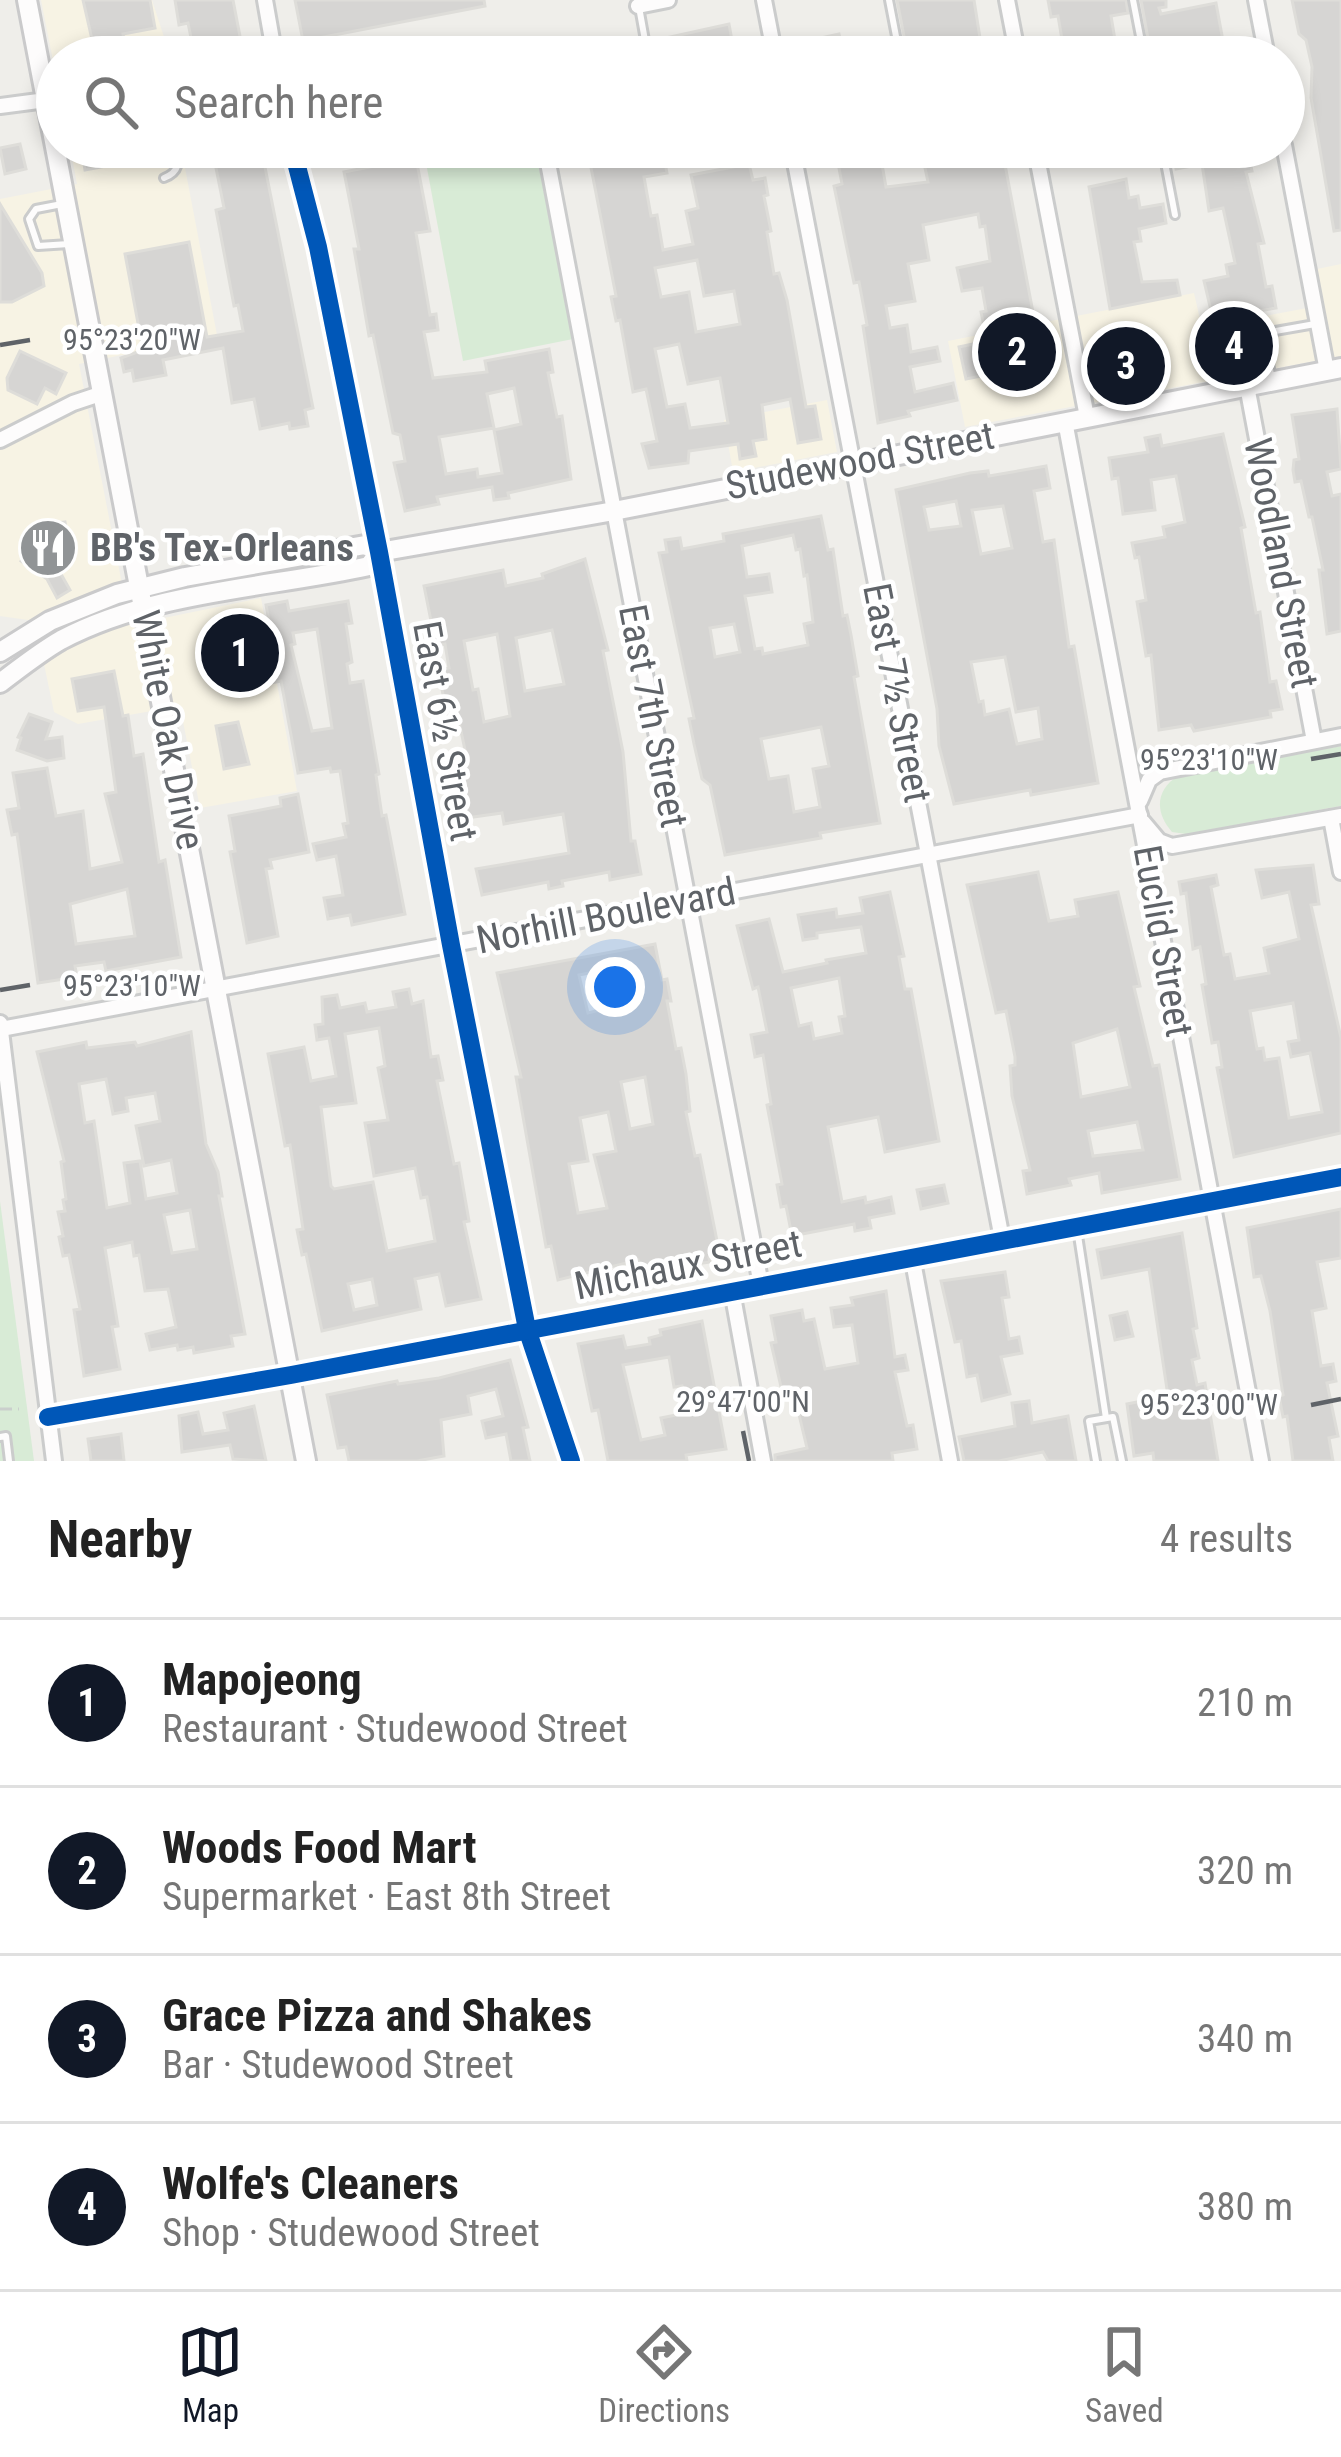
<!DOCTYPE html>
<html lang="en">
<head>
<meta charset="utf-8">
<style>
  :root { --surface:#fff; --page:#f6f6f6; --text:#222; --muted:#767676; --line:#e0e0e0; --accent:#111827 }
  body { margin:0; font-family:"Roboto Condensed",sans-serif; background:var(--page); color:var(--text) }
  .you { position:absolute; left:615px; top:987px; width:42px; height:42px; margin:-30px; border:9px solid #fff; border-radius:50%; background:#1a73e8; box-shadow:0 0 0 18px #1a73e833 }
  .badge { display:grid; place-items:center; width:78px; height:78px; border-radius:50%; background:var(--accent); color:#fff; font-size:39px; font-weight:700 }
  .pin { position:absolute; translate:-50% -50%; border:6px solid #fff; box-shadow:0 3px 12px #0006 }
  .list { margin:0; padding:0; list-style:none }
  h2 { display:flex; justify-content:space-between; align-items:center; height:156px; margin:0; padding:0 48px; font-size:51px }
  h2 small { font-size:39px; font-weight:400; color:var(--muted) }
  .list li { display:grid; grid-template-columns:78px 1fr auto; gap:36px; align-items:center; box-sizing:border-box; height:168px; padding:0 48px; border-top:3px solid var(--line) }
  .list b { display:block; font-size:45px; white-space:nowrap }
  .list p { margin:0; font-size:39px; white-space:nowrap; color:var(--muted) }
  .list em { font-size:39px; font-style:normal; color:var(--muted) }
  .icon { flex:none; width:66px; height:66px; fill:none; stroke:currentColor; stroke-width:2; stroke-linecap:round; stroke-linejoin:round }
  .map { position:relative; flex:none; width:1341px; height:1461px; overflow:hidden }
  .search { position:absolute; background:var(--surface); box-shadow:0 6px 18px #0003; left:36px; right:36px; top:36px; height:132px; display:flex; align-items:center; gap:30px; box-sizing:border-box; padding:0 42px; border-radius:66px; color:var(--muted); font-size:45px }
  .sheet { height:828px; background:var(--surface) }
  nav { display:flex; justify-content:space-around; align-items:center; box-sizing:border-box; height:168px; border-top:3px solid var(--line); background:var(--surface); font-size:33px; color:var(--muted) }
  nav a { display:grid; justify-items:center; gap:6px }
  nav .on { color:var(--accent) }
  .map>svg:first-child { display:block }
  .commercial { fill:#f7f3e4 }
  .green { fill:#d8ebd6 }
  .building { fill:#d6d5d3; stroke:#deddd9; stroke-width:3; fill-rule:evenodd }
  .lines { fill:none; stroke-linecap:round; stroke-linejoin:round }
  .service-casing { stroke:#cbcccc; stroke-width:12 }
  .minor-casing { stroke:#cbcccc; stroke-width:20 }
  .tertiary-casing { stroke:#cbcccc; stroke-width:22 }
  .secondary-casing { stroke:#cacacb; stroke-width:24 }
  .path { stroke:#cacfcc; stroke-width:3; stroke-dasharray:12 6; stroke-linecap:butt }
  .service { stroke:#fdfcfc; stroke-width:6 }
  .minor { stroke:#fdfcfc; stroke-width:14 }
  .tertiary { stroke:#fdfcfc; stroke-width:16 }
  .secondary { stroke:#fdfcfc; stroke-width:18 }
  .cycleway-casing { stroke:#fff; stroke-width:26 }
  .cycleway { stroke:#0057b8; stroke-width:18 }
  .ticks { fill:none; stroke:#5f6368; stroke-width:4.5 }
  .labels { text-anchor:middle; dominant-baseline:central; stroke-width:9; stroke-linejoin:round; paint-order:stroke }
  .street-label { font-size:39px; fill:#5f6368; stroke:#fff }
  .poi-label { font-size:39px; font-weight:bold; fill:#5f6368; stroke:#fff; text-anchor:start }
  .ticks-label { font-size:30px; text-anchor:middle; fill:#5f6368; stroke:#fff; stroke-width:9; stroke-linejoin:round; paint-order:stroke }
</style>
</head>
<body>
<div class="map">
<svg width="1341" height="1461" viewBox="0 0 1341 1461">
  <rect width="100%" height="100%" fill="#efeeea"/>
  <g class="commercial">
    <polygon points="41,0 152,0 164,37 157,48 159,57 57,57 57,81"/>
    <polygon points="70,147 181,147 217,335 79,364 130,625 261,598 297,791 200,808 180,706 78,724 54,712 35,621 0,616 0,199 77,184"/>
    <polygon points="1341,264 1341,356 965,427 948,341 1194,293 1202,328 1323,305 1317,269"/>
    <polygon points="827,400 837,452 733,472 724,420"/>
  </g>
  <g class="green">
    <polygon points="423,147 535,147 573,339 463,361"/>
    <path d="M1341 746V806L1186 834 1172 832C1155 813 1155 790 1178 776Z"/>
    <polygon points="0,1201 34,1461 0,1461"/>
  </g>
  <g class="building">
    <polygon points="83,0 150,0 155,28 123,34 127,57 96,57"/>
    <polygon points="175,0 233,0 244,57 195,57 188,23 179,25"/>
    <polygon points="295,0 484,0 485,6 303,41"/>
    <polygon points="897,0 974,0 983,57 908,57"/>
    <polygon points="1048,0 1126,0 1128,13 1111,16 1117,52 1065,57 1058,16 1051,17"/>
    <polygon points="1141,0 1166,0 1166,7 1159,8 1161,14 1216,3 1226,57 1181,57 1178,40 1149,44"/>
    <polygon points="1292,0 1341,0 1341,230 1334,231 1311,98 1312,67 1306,40 1299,34"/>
    <polygon points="729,24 735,57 660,57 657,40"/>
    <polygon points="839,34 844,55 810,57 807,41"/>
    <polygon points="20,144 26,169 5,174 0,148"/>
    <polygon points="81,147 170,147 170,154 85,170"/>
    <polygon points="261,147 313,408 305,410 308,426 290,429 289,423 260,429 254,399 232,403 223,348 163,360 166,375 134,381 132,370 124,372 121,358 143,350 125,254 189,242 207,337 243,331 238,305 234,306 216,210 224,208 212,148"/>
    <path d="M587 147H652L653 154 663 152 667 173 644 177 651 216 657 215 663 250 693 244 686 211 698 208 691 175 749 164 753 180 765 178 768 195 764 196 771 231 767 232 774 274 779 273 787 300 806 407 815 406 821 439 798 443 790 399 762 405 766 439 753 441 756 456 740 459 738 444 689 451 688 463 649 468 642 444 657 441 646 389 633 392 620 320 616 321 611 297 616 296ZM697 260 704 296 734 291 740 324 696 332 689 292 661 297 655 268ZM679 344 688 384 720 378 728 423 690 428 685 404 667 407 655 349Z"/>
    <polygon points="835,147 879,147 886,187 928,182 921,149 993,147 994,155 1003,154 1035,323 1030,324 1038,365 966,379 959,347 987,341 981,312 986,311 982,288 962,291 957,268 990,261 985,226 980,227 978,214 923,225 929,260 908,264 915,301 886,306 890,328 907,325 911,352 937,347 940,361 910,367 915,392 953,383 957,400 908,411 910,416 878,423 863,326 867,325 859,282 854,283 834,186 842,184"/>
    <polygon points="1074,147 1122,147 1122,153 1077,162"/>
    <polygon points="1172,147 1247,147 1252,171 1246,172 1264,243 1258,244 1266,287 1272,286 1276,308 1253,312 1260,353 1211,363 1203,317 1212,315 1204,281 1228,276 1226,265 1235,263 1223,208 1209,211 1202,164 1176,169"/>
    <path d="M416 158 430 231 416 233 430 315 436 314 438 330 424 332 433 378 487 372 485 361 549 349 553 372 548 373 557 417 562 416 571 479 508 493 509 498 494 500 492 487 437 497 439 504 405 511 394 463 405 461 400 435 393 433 373 335 369 336 354 249H359L344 172ZM514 388 521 424 494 430 502 473 478 477 477 469 446 474 439 437 494 428 487 394Z"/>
    <polygon points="1126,179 1129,198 1138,196 1140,208 1163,204 1166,223 1139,229 1141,241 1134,242 1142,282 1177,280 1180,295 1110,309 1089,187"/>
    <polygon points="0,204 42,273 44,286 12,302 0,302"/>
    <polygon points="1144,337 1148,375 1109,382 1103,353 1126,349 1125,341"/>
    <polygon points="20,351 66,373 56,394 45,388 37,404 8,390 7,378"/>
    <polygon points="1337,409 1341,469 1327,472 1332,496 1341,494 1341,631 1327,634 1319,570 1323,570 1312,517 1309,517 1301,481 1295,482 1293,470 1294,460 1299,459 1292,415"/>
    <polygon points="1223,434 1245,527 1241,528 1256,613 1260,612 1270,682 1276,681 1282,709 1270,711 1271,717 1194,731 1191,725 1159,730 1151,655 1146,656 1137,602 1146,600 1139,557 1135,558 1132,543 1165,537 1163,527 1185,522 1176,476 1151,480 1155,510 1123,514 1118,478 1112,479 1109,458 1148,452 1145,438 1160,435 1162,446"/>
    <path d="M1046 466 1050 488 1034 491 1043 542 1054 540 1069 647 1074 646 1098 783 1031 795 1030 790 954 804 939 746 937 709 896 490 970 473 988 471 989 476ZM956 501 961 526 929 530 924 507ZM1003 506 1012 548 981 554 972 510ZM1005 657 1016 712 1038 708 1042 739 1017 744 1009 709 985 715 983 701 979 702 971 662Z"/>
    <path d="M821 516 828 550 833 549 843 616 847 615 851 635 858 676 854 677 880 823 820 833 821 838 725 855 710 785 702 779 694 744 689 719 694 718 659 553 667 552 665 540 680 538 682 549 724 541 723 534ZM793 535 796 550 800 549 804 576 807 575 813 622 804 624 808 645 763 654 762 648 755 649 745 596 772 592 769 574 747 577 742 546ZM734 624 740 652 715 657 710 628ZM821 727 829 766 813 769 820 807 794 812 788 776 769 779 761 739Z"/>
    <polygon points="65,522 68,540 74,543 57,567 70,590 57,598 47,579 21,561 42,525"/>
    <path d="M585 559 608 650 603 651 623 752 631 841H635L641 874 610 880 609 872 562 881 563 886 549 889 548 882 482 895 476 869 569 853 563 814 504 824 502 813 466 818 454 766 468 764 458 717 448 719 438 670 449 668 445 644 436 646 424 586 503 570 506 586 543 578 542 574ZM552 630 564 684 525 691 516 638ZM497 634 510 716 484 722 478 689 473 690 464 641Z"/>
    <path d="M287 601 289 611 348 601 352 623 346 624 352 662 347 664 350 683 363 681 379 774 376 775 382 816 386 815 405 914 352 925 350 915 328 919 324 898 343 895 336 856 317 860 313 844 346 837 343 824 348 823 340 771 331 772 330 768 298 773 281 681 245 688 243 674 216 679 207 633 214 632 215 618 231 619 229 629 269 621 266 605ZM317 629 332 728 312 731 291 645 295 644 293 633Z"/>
    <path d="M114 671 123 716 128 715 134 756 143 754 159 862 165 860 181 957 106 971 104 962 75 966 77 977 38 983 17 834 12 835 7 810 19 808 13 773 47 768 56 816 83 811 90 869 122 862 105 794 116 792 104 707 78 711 72 679ZM127 889 135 936 76 944 70 904Z"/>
    <polygon points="29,714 52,722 46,739 62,737 64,758 47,761 17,750 21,738 18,737"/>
    <polygon points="238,722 249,764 224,769 216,726"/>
    <polygon points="298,794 309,852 270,860 272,868 266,869 278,936 247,943 230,852 235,851 229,816 281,806 280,798"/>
    <path d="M1313 865 1319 904 1311 905 1341 1038V1133L1234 1157 1217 1068 1222 1067 1218 1042 1212 1043 1202 985 1206 984 1200 947 1193 949 1186 893 1181 894 1179 882 1216 875 1218 885 1211 887 1224 955 1230 954 1235 979 1269 973 1264 948 1299 939 1289 892 1262 898 1256 870ZM1293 1003 1299 1040 1288 1042 1291 1057 1310 1053 1322 1112 1289 1118 1279 1058 1265 1060 1263 1048 1257 1049 1250 1011Z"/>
    <path d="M1038 872 1049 921 1078 916 1075 900 1118 892 1140 986 1134 987 1153 1066 1159 1065 1180 1179 1102 1193 1099 1173 1069 1179 1071 1185 1027 1194 1023 1171 1030 1170 1012 1096 1010 1066 1015 1065V1057L1006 1011 996 1013 967 885ZM1117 1029 1130 1087 1081 1097 1073 1043ZM1137 1122 1143 1150 1093 1156 1088 1131Z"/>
    <path d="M890 892 904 956 899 957 905 989H911L939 1141 885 1152 878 1117 828 1127 842 1202 865 1197 866 1203 891 1197 894 1213 869 1218 871 1228 855 1231 854 1224 792 1236 786 1206 781 1207 777 1185 782 1184 767 1105 771 1104 763 1055 755 1057 751 1035 767 1032 758 987 753 989 737 926 769 919 783 972 827 963 826 960 866 953 861 927 817 933V938L803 940 798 915 836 909 837 917 863 913 860 898ZM839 978 845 1016 839 1017 842 1033 814 1039 811 1023 799 1026 791 988Z"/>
    <path d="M655 944 662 980 667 979 671 1001H667L676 1049 681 1048 686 1074 690 1111 686 1112 695 1156 700 1155 720 1256 709 1258 710 1262 640 1272 638 1260 558 1280 551 1246 546 1247 516 1077H521L497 973ZM605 970 612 1007 588 1013 579 975ZM645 1077 653 1124 630 1129 621 1082ZM608 1112 616 1151 594 1155 607 1208 578 1213 569 1164 588 1161 580 1118Z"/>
    <path d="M409 989 412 1004 423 1001 431 1057 438 1056 443 1080 437 1081 454 1164 459 1163 469 1221 464 1222 481 1299 446 1306 439 1274 415 1279 421 1309 322 1331 306 1254 302 1255 297 1230 303 1229 290 1145 285 1146 268 1054 304 1047 311 1081 336 1076 329 1038 317 1040 315 1025 323 1024 322 997 337 995 340 1008 365 1003 367 1012 396 1007 393 992ZM379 1028 385 1066 378 1068 388 1120 365 1123 374 1176 415 1168 421 1198 427 1197 435 1241 387 1251 373 1182 334 1189 331 1186 321 1107 356 1103 345 1034ZM372 1279 377 1305 354 1310 348 1284Z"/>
    <path d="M191 1032 206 1144 218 1172 222 1196H219L245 1334 231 1336 233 1346 194 1353 193 1347 178 1350 177 1345 150 1350 146 1334 176 1327 168 1289 145 1291 139 1255 134 1256 132 1242 105 1248 118 1326 112 1327 120 1369 84 1376 74 1310 80 1309 69 1255 63 1256 59 1237 63 1236 58 1212 65 1211 63 1200 66 1199 61 1162 64 1161 37 1052 86 1042 87 1048 135 1042 137 1046ZM106 1079 113 1114 128 1111 126 1098 155 1093 160 1121 136 1126 144 1166 171 1160 177 1193 146 1199 140 1161 124 1163 130 1203 107 1208 94 1121 85 1123 79 1084ZM190 1210 197 1249 172 1253 164 1215Z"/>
    <polygon points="944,1185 948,1203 921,1209 917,1190"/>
    <polygon points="1341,1209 1341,1258 1317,1262 1326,1308 1312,1311 1321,1366 1333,1364 1336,1381 1327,1383 1338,1436 1329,1438 1333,1461 1293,1461 1287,1416 1283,1417 1279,1396 1283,1395 1270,1311 1261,1276 1254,1277 1247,1228"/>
    <polygon points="1182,1233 1197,1328 1193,1329 1199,1358 1192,1360 1197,1385 1205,1383 1218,1461 1154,1461 1153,1453 1134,1456 1127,1404 1147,1400 1148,1406 1166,1403 1168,1396 1149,1269 1102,1278 1097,1250"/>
    <polygon points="1005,1272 1009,1297 1002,1298 1009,1339 1019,1337 1022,1353 1001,1357 1010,1394 982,1401 977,1375 967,1377 961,1341 955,1342 941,1281"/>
    <polygon points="886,1291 895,1357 905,1355 908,1370 895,1372 907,1426 913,1425 917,1449 892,1453 893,1461 775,1461 775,1455 807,1448 795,1398 784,1400 771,1343 776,1342 771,1316 802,1310 804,1321 814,1319 825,1369 858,1363 852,1325 834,1327 831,1308 853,1305 851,1298"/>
    <polygon points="1127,1312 1133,1336 1115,1340 1110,1316"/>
    <path d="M702 1321 726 1449 686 1455 687 1461H608L598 1410 592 1411 578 1344 623 1336 626 1348 650 1344 649 1338 661 1335 660 1330ZM669 1357 674 1387 682 1386 686 1413 661 1418 665 1435 641 1440 623 1365Z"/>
    <polygon points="510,1360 528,1427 523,1428 530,1461 511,1461 506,1434 486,1438 482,1421 503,1416 496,1389 468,1396 471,1414 441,1420 444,1456 417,1461 349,1461 346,1447 338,1448 327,1395 397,1381 398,1384 439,1378"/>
    <polygon points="1029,1401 1032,1423 1068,1416 1076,1461 1048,1461 1043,1452 999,1461 964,1461 959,1437 1015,1426 1012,1403"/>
    <polygon points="254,1406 266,1461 233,1459 230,1445 182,1452 179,1416 198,1412 203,1434 228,1430 224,1413"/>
    <polygon points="121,1434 124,1461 91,1461 88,1439"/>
  </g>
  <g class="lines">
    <g class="service-casing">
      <g id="service">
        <polyline points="889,0 900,57"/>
        <polyline points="1133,0 1144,57"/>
        <polyline points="639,7 648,57"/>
        <polyline points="156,50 157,57"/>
        <polyline points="1162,147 1175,215"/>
        <path d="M164 178C180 172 179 162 177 147"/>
        <polyline points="62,204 36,209 29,219 38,246 69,244"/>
        <polyline points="1271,375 1264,333 1315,324"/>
        <polyline points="1077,1229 1106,1418"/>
        <polyline points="0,1437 6,1436 9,1461"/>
        <polyline points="1096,1461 1089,1421 1113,1417 1122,1461"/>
      </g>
    </g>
    <g class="minor-casing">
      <g id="minor">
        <polyline points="265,0 275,57"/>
        <polyline points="764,0 775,57"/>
        <polyline points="1007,0 1018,57"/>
        <polyline points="1256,0 1267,57"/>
        <polyline points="638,6 668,0"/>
        <polyline points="0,106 46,100"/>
        <polyline points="1284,145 1327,371"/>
        <polyline points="292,147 318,247 379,552 451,945 527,1329 571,1461"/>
        <polyline points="545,147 761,1285"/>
        <polyline points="792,147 1002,1239"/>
        <polyline points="1035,147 1087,417"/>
        <polyline points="1247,386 1314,741"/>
        <polyline points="1065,421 1261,1461"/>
        <polyline points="0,440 73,403 103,393"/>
        <polyline points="1140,801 1149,780 1160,772 1341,736"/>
        <polyline points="1331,818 1341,872"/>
        <polyline points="1143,822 1159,841 1172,846 1341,816"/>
        <polyline points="0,1023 54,1461"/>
        <polyline points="1,1029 1140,815"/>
        <polyline points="912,1256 950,1461"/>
        <polyline points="732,1291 763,1461"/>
        <polyline points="48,1417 297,1374"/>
      </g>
    </g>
    <g class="tertiary-casing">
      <polyline id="tertiary" points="309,1371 1341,1177"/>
    </g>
    <g class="secondary-casing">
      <g id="secondary">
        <polyline points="27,0 306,1461"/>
        <polyline points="0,652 50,621 117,594 185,577 365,545 379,552 614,511 1341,368"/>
        <path d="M0 683C20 668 40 652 61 640 153 591 269 588 369 566L379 552"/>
      </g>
    </g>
    <polyline class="path" points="0,1409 19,1409"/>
    <use href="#service" class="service"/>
    <use href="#minor" class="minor"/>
    <use href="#tertiary" class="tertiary"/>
    <use href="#secondary" class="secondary"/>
    <g class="cycleway-casing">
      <g id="cycleway">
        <polyline points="292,147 318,247 379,552 451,945 527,1329 571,1461"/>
        <polyline points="48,1417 291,1375 1341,1177"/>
      </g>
    </g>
    <use href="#cycleway" class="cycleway"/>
  </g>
  <path class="ticks" d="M0 345 30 340M1311 759 1341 754M0 990 30 985M1311 1405 1341 1399M743 1431 749 1461"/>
  <defs>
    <g id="restaurant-disc" transform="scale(3)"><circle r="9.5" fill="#919496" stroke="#fff"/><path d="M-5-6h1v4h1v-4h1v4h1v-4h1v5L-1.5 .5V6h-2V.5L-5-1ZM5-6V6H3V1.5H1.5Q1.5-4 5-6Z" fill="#fff"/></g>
  </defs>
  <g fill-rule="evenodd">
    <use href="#restaurant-disc" x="48" y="548"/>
  </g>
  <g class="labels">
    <g class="street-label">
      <text transform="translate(860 461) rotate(-11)">Studewood Street</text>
      <text transform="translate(1281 563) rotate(79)">Woodland Street</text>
      <text transform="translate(897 693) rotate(79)">East 7½ Street</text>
      <text transform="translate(653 716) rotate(79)">East 7th Street</text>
      <text transform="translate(168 730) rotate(79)">White Oak Drive</text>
      <text transform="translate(445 731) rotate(80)">East 6½ Street</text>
      <text transform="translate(606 916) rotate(-11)">Norhill Boulevard</text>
      <text transform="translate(1163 941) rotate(80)">Euclid Street</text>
      <text transform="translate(688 1265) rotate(-11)">Michaux Street</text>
    </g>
    <g class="poi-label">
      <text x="90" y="548">BB's Tex-Orleans</text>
    </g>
  </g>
  <g class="ticks-label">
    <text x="132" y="350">95°23'20"W</text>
    <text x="1209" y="770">95°23'10"W</text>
    <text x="132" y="996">95°23'10"W</text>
    <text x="743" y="1412">29°47'00"N</text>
    <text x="1209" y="1415">95°23'00"W</text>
  </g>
</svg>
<div class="you"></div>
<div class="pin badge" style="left:240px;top:653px">1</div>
<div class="pin badge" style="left:1017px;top:352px">2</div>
<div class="pin badge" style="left:1126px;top:366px">3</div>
<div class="pin badge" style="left:1234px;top:346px">4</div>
<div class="search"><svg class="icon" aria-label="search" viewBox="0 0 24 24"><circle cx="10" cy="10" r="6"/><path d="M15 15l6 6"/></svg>Search here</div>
</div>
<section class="sheet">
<h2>Nearby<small>4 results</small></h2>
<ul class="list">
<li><span class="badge">1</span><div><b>Mapojeong</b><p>Restaurant · Studewood Street</p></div><em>210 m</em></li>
<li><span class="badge">2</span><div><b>Woods Food Mart</b><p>Supermarket · East 8th Street</p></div><em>320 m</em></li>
<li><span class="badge">3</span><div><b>Grace Pizza and Shakes</b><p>Bar · Studewood Street</p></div><em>340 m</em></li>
<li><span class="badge">4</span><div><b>Wolfe's Cleaners</b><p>Shop · Studewood Street</p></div><em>380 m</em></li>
</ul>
</section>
<nav>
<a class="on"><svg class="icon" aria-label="map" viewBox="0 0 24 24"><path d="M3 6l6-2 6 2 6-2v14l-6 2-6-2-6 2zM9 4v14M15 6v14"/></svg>Map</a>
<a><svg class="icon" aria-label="directions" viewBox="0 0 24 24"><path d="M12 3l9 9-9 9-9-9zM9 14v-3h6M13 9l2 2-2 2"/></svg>Directions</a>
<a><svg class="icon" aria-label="saved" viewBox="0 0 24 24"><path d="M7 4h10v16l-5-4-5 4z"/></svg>Saved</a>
</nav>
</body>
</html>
